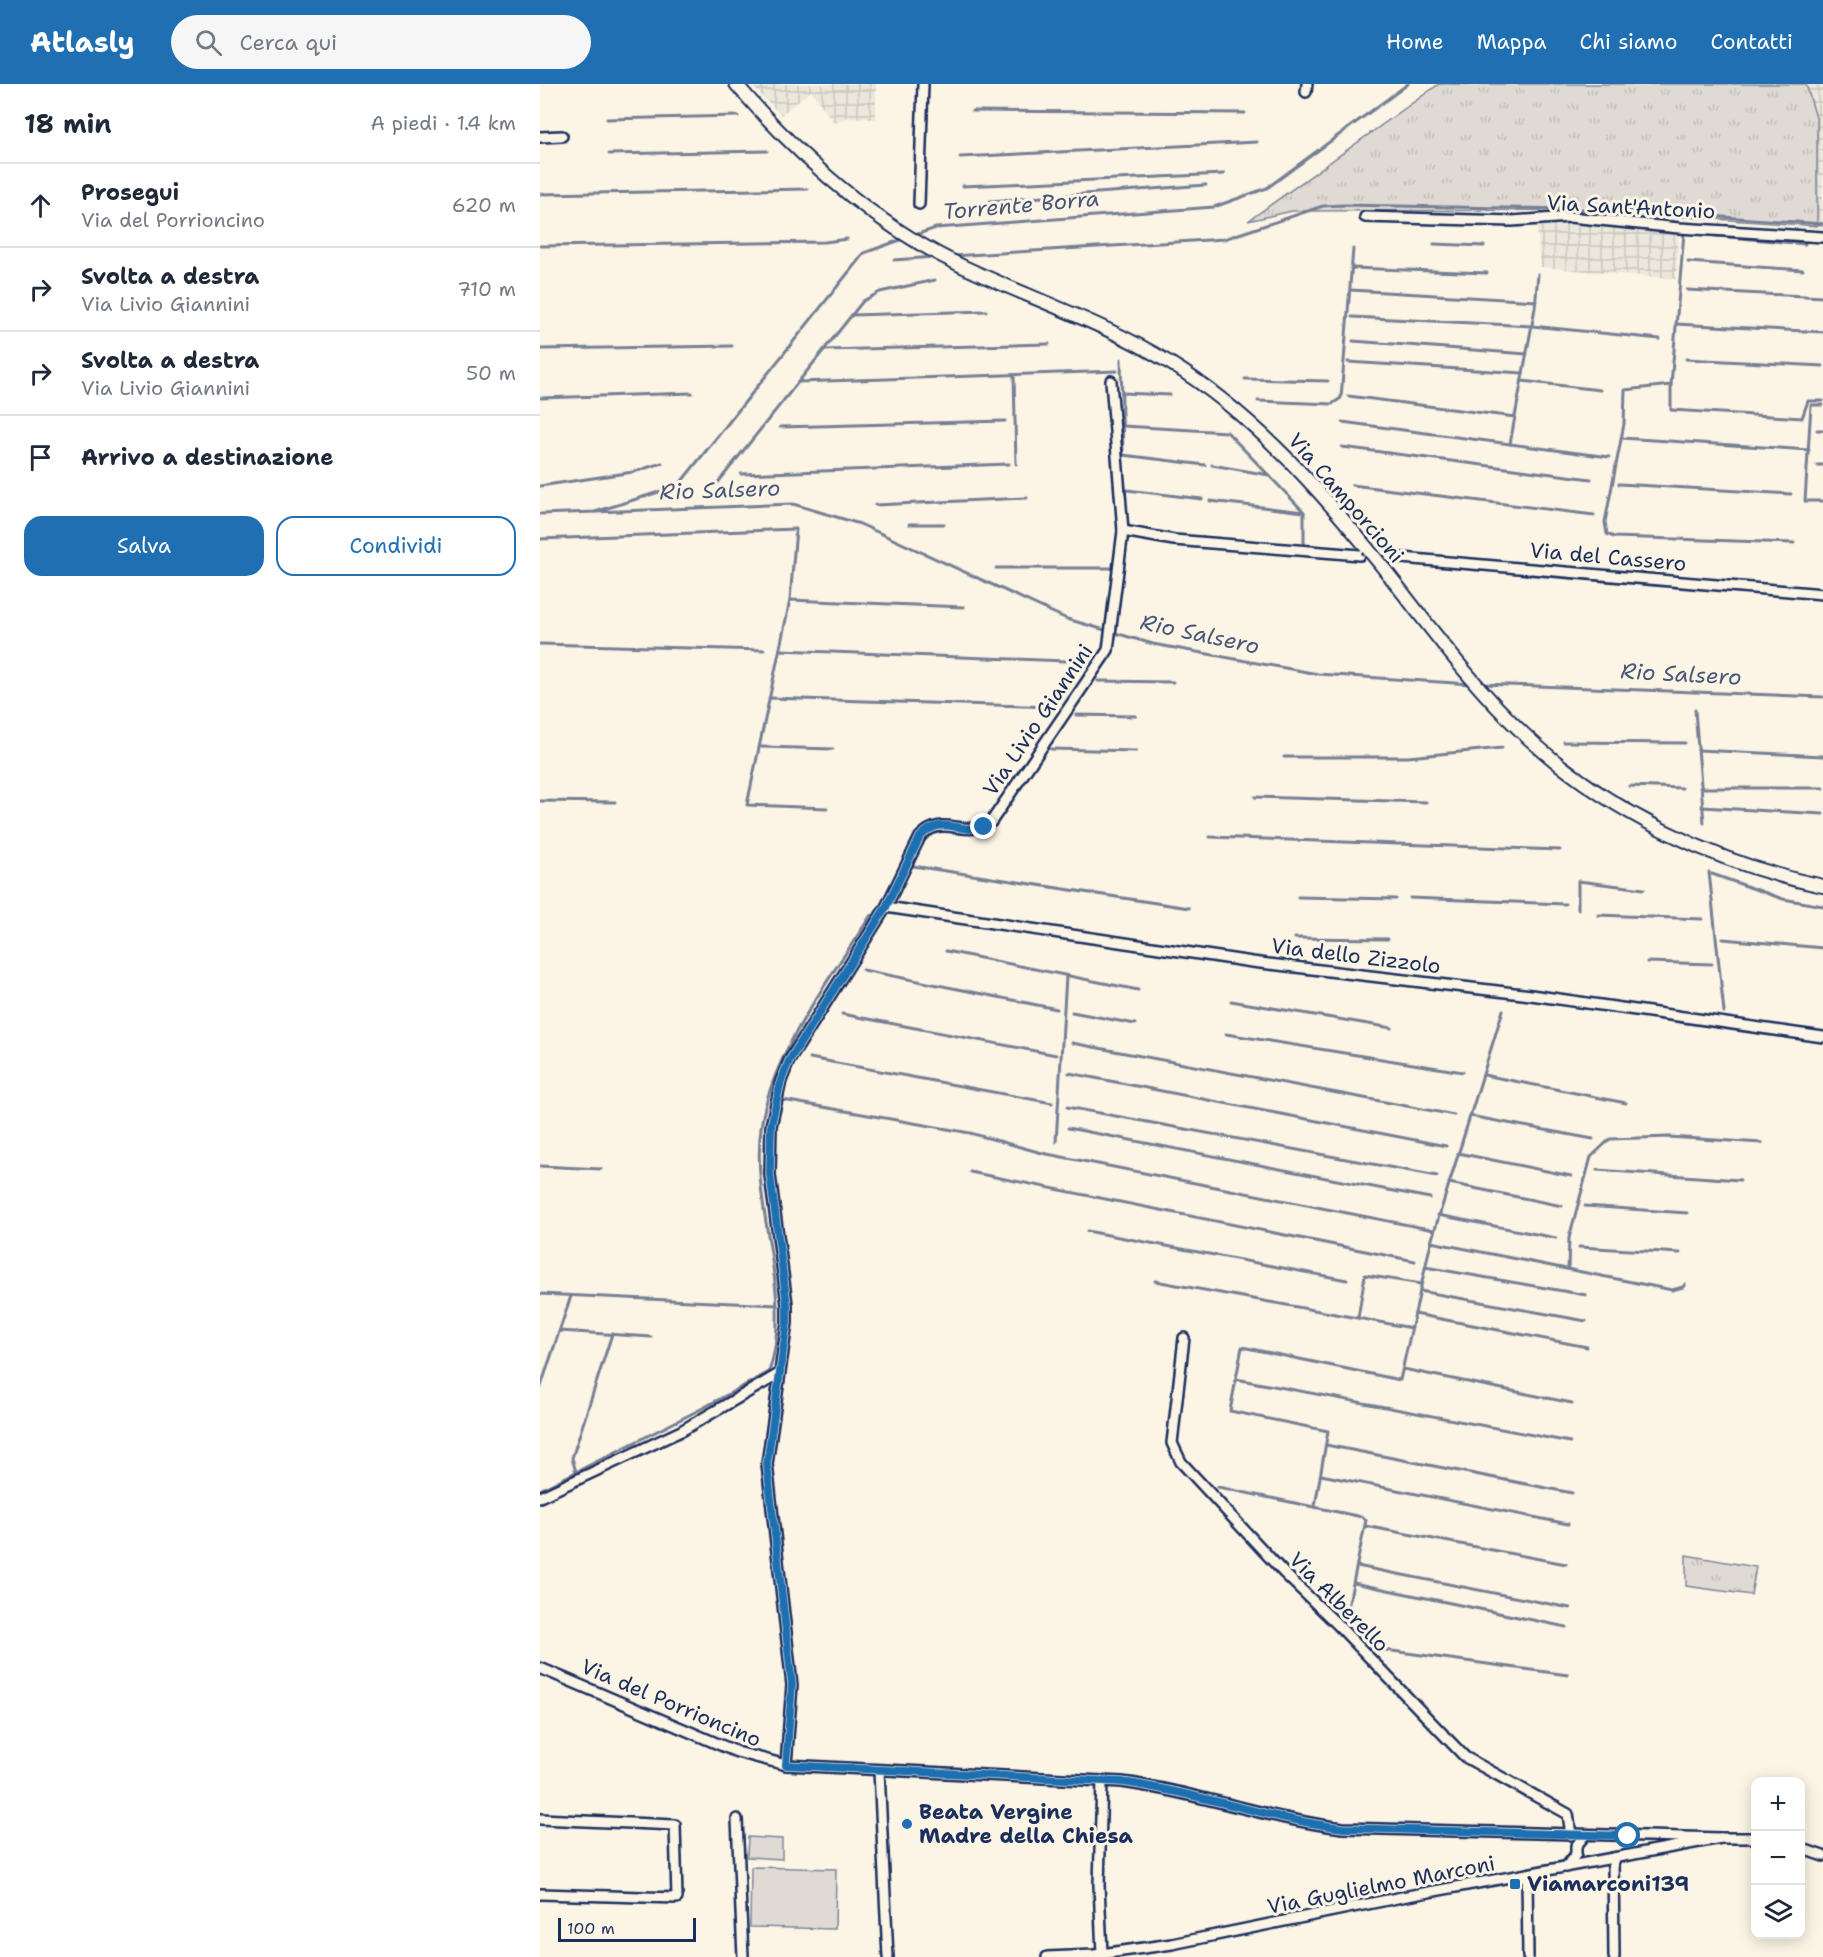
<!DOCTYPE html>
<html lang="it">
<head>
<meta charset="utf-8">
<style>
  :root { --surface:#fff; --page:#f6f6f7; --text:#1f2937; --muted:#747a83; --line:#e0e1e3; --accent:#1f6fb2 }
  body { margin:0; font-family:"Shantell Sans",sans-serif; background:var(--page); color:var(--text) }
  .controls { position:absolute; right:18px; bottom:18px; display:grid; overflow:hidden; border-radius:12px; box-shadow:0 3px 15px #0003 }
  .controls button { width:54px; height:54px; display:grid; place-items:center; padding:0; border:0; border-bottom:2px solid var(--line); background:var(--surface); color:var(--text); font:30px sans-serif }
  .scale { position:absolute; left:18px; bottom:15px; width:138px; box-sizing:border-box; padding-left:6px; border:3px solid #1b2f5e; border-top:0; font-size:16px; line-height:21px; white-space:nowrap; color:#1b2f5e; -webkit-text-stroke:4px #fcf5e5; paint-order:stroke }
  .stop { position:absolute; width:18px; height:18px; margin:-14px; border:4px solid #1f6fb2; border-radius:50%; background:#fff }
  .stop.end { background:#1f6fb2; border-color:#fff; box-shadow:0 2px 6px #0008 }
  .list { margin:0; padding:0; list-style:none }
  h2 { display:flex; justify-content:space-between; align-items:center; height:78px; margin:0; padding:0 24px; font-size:26px }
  h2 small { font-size:20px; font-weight:400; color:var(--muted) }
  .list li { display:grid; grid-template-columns:39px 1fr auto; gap:18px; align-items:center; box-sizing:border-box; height:84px; padding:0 24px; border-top:2px solid var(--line) }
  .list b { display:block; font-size:22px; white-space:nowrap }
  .list p { margin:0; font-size:20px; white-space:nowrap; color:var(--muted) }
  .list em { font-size:20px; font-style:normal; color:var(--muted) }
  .actions { display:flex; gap:12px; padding:18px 24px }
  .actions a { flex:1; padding:14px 0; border:2px solid var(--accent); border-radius:18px; text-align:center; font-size:21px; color:var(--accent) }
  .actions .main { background:var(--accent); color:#fff }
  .icon { flex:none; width:33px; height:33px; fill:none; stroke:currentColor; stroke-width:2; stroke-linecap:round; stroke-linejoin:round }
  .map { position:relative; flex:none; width:1283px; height:1873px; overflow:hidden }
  header { display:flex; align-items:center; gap:36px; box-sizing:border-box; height:84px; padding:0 30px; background:var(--accent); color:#fff }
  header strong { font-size:28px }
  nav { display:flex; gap:33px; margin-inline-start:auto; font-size:21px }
  .search { width:420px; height:54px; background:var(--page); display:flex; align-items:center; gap:15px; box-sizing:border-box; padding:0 21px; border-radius:33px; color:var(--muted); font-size:22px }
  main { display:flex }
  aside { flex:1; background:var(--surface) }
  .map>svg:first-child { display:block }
  .industrial { fill:url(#industrial-grid) }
  .grass { fill:url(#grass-tufts); stroke:#7d8599; stroke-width:1.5 }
  .garden { fill:#dfdbd4; stroke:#7d8599; stroke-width:1.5 }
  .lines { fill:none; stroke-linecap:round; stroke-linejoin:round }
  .stream { stroke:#767f94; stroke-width:3 }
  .minor-casing { stroke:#1b2f5e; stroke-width:14 }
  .major-casing { stroke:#1b2f5e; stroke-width:16 }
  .minor { stroke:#fcf5e5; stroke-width:9 }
  .major { stroke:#fcf5e5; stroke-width:12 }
  .major-bridge-casing { stroke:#1b2f5e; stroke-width:16; stroke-linecap:butt }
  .major-bridge { stroke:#fcf5e5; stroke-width:12 }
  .route { stroke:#1f6fb2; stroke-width:8 }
  .poi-dot { fill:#1f6fb2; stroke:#fcf5e5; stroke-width:2 }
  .labels { text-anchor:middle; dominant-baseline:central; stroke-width:6; stroke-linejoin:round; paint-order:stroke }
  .street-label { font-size:21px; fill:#1b2f5e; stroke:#fcf5e5 }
  .poi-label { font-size:21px; font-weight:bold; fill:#1b2f5e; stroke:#fcf5e5; text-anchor:start }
  .water-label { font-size:22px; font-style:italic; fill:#485779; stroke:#fcf5e5 }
</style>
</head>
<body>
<header>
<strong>Atlasly</strong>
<div class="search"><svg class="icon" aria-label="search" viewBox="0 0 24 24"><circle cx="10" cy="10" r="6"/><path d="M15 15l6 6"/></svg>Cerca qui</div>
<nav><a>Home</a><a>Mappa</a><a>Chi siamo</a><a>Contatti</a></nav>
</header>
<main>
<aside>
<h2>18 min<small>A piedi · 1.4 km</small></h2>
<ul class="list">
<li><svg class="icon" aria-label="ahead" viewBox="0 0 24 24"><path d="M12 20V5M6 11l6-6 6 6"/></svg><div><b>Prosegui</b><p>Via del Porrioncino</p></div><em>620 m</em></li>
<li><svg class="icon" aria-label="right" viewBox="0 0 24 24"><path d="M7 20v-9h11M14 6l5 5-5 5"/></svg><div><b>Svolta a destra</b><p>Via Livio Giannini</p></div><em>710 m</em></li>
<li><svg class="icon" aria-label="right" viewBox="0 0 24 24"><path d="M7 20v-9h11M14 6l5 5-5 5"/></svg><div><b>Svolta a destra</b><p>Via Livio Giannini</p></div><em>50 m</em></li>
<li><svg class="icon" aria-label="arrive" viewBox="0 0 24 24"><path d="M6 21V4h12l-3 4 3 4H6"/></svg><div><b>Arrivo a destinazione</b></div></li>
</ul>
<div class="actions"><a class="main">Salva</a><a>Condividi</a></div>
</aside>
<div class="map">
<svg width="1283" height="1873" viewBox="0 0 1283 1873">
  <defs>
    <pattern id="industrial-grid" width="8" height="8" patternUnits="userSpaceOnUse" patternTransform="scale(1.5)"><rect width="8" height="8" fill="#ece7dc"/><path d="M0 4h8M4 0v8" fill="none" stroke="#cac6bf"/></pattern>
    <pattern id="grass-tufts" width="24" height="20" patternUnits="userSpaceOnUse" patternTransform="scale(1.5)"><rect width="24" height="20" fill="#dfdbd4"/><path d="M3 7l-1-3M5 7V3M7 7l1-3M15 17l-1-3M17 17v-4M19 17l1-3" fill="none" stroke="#bfbcb8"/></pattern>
  </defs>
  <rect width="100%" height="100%" fill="#fcf5e5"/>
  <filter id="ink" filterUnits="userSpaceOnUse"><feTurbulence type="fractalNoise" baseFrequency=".0167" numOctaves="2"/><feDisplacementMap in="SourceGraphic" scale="12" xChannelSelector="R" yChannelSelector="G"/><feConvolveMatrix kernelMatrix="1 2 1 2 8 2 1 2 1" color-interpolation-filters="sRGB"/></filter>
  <g filter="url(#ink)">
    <g class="industrial">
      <polygon points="210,0 336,0 336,35 305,34 295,40 271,7 241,31"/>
      <polygon points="1266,0 1283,0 1283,143 1277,142 1277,37"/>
      <polygon points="995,126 1045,126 1140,132 1136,195 1001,183"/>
    </g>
    <g class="grass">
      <polygon points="899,0 1266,0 1277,37 1277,142 1045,126 752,127 708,137"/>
      <polygon points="1146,1471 1216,1483 1211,1511 1146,1502"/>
    </g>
    <g class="garden">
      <polygon points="208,1753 242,1755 242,1775 207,1773"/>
      <polygon points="211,1783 296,1785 295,1845 210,1843"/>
    </g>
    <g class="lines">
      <g class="stream">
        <polyline points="432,27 705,29"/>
        <polyline points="67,35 198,32"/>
        <polyline points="69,70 227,67"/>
        <polyline points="420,73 717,58"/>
        <polyline points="423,102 684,90"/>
        <polyline points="0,110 267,105"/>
        <polyline points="450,117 666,101"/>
        <polyline points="375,151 396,144 674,123 727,104 868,0"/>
        <polyline points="894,160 944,162"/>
        <polyline points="0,162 285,158 307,155"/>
        <polyline points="412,172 684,155 783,122 803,121 1084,126 1283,140"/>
        <polyline points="354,176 394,173"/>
        <polyline points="1148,178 1263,186"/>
        <polyline points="811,184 947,189"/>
        <polyline points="811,206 996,217"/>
        <polyline points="1147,206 1283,213"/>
        <polyline points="313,231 446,227"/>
        <polyline points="812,233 992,242 1120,255"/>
        <polyline points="1136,240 1283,248"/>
        <polyline points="813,257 987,270"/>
        <polyline points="0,265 192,262"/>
        <polyline points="284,266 509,260"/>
        <polyline points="581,275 583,371 665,381"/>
        <polyline points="1146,275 1283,282"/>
        <polyline points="808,278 983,289"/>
        <polyline points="474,291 476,380"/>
        <polyline points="705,295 788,297"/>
        <polyline points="982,297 1060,306"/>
        <polyline points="258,298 577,287"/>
        <polyline points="1131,302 1131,326 1262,334 1268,317 1283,317"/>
        <polyline points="582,309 630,311"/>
        <polyline points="808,312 975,333"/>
        <polyline points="0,314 152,309"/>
        <polyline points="718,317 792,320 801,314 813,165"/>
        <polyline points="1283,321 1271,321 1265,417 1283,417"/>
        <polyline points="802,338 1069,373"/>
        <polyline points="583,342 687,348 764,428 764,460"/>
        <polyline points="240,343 465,337"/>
        <polyline points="1277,346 1283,346"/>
        <polyline points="1081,354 1269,366"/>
        <polyline points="970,360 995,224 998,190"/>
        <polyline points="802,363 1051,395"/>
        <polyline points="672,381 729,391"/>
        <polyline points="1277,381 1283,381"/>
        <polyline points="201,390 469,380"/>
        <polyline points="1079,400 1251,410"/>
        <polyline points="176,401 323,217 340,208 395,196"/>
        <polyline points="812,401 1054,431"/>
        <polyline points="0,402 93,388 122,379"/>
        <polyline points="587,406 662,415"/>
        <polyline points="670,417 764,428"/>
        <polyline points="335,421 487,414"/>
        <polyline points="55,428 253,420 320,440 527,535 613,560 778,590 930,600"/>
        <polyline points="0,430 55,428 138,402 324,169 366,154"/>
        <polyline points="369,440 404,440"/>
        <polyline points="0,455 256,445 250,516 207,721 287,724"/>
        <polyline points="1254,459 1074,453 1067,450 1065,438 1084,340 1085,306 1131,301 1144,149 1265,160"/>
        <polyline points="456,484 570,484"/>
        <polyline points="1132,493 1238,501"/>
        <polyline points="250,516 424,523"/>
        <polyline points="0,560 224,566"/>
        <polyline points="240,566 526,577"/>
        <polyline points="558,597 633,598"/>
        <polyline points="943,600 1283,613"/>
        <polyline points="229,614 513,623"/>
        <polyline points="1155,626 1164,739"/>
        <polyline points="536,631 596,632"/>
        <polyline points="1024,658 1145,659"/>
        <polyline points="221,663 293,665"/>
        <polyline points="511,665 596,667"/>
        <polyline points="1158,666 1283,672"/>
        <polyline points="744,673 868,673 962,664"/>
        <polyline points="1089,702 1142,704"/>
        <polyline points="1160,704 1283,704"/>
        <polyline points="715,713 886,718"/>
        <polyline points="0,717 75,718"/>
        <polyline points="1162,723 1283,730"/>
        <polyline points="670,753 1020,766"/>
        <polyline points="373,782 649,824"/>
        <polyline points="1169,788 1184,928"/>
        <polyline points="1172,790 1243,815 1283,822"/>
        <polyline points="758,813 856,815"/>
        <polyline points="870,814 1025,820"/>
        <polyline points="1038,825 1038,797 1104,805"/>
        <polyline points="1058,831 1162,835"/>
        <polyline points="755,854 848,855"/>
        <polyline points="1183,855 1283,864"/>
        <polyline points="406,867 598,906"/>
        <polyline points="1107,878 1172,880"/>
        <polyline points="323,886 517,925"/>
        <polyline points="691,917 852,944"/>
        <polyline points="532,928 595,940"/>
        <polyline points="302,930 516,971"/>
        <polyline points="686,950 923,988"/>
        <polyline points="532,959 914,1031"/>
        <polyline points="270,974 512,1019"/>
        <polyline points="529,989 906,1062"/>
        <polyline points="944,991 1086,1019"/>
        <polyline points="243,1016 430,1049 502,1069 894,1146"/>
        <polyline points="527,1023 897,1092"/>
        <polyline points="930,1032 1053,1055"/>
        <polyline points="528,1044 890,1114"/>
        <polyline points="516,1058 526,892"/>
        <polyline points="918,1069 1031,1092"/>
        <polyline points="0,1082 61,1085"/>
        <polyline points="1057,1086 1200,1096"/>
        <polyline points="430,1088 875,1177"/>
        <polyline points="909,1099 1022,1122"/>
        <polyline points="1045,1122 1147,1129"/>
        <polyline points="898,1131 1016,1154"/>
        <polyline points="547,1147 807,1196"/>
        <polyline points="891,1158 1132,1206 1143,1203 1145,1200"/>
        <polyline points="1039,1163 1140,1169"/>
        <polyline points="885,1183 1046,1211"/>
        <polyline points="1028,1185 1029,1154 1051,1073 1070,1055 1129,1053 1222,1059"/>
        <polyline points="615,1197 872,1244"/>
        <polyline points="880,1207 1046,1237"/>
        <polyline points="0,1210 237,1221"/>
        <polyline points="875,1230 1047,1263"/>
        <polyline points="818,1234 825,1191 881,1200"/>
        <polyline points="20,1247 111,1253"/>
        <polyline points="863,1285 1032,1319"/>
        <polyline points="696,1295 1030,1358"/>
        <polyline points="0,1305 31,1212"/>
        <polyline points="786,1361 1032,1409"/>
        <polyline points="36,1388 32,1374 72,1250"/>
        <polyline points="781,1391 1028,1440"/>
        <polyline points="678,1403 822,1433 826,1436 804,1543"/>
        <path d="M0 1406 161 1325 229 1288C255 1210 210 1124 221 1044 231 969 291 894 331 831"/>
        <polyline points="775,1422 788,1347 690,1327 702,1263 860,1296 891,1158 963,926"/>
        <polyline points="825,1442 1026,1480"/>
        <polyline points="714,1450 770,1508"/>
        <polyline points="817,1482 1030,1524"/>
        <polyline points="814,1499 1026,1543"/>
        <polyline points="823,1563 1028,1591"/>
      </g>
      <g class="minor-casing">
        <g id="minor">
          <polyline points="766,8 767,0"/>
          <polyline points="0,53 22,52"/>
          <polyline points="379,120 383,0"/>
          <polyline points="825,133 972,137 1030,133 1139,144 1283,153"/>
          <polyline points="583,447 634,456 820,471"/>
          <polyline points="850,473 1283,510"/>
          <polyline points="346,823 712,878 991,911 1283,953"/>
          <polyline points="644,1254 632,1359 641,1378 744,1489 797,1540 925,1673 1028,1730 1031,1751"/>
          <polyline points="0,1413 141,1347 239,1290"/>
          <path d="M0 1584 197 1668 246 1681 582 1698C657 1708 728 1735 803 1744L1181 1754"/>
          <path d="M246 1681 252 1601 227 1380 247 1239V1220L230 1091 231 1042 241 997 249 977 346 823 380 753C404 728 424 756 451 738L568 566 583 447 571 297"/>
          <polyline points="339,1687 348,1873"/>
          <polyline points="0,1735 135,1741 137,1814 0,1810"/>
          <polyline points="197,1735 203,1873"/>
          <polyline points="1260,1764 1283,1772"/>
          <polyline points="1073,1774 1074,1873"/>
          <polyline points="1026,1783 1036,1770 1036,1762 1045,1751"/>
          <polyline points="987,1792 988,1873"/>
          <polyline points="562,1870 559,1801 562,1697"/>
          <polyline points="507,1873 554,1871 632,1860 862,1813 1181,1754 1216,1754"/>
        </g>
      </g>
      <g class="major-casing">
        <g id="major">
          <path d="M196 0C259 73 336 142 424 183 492 215 565 239 630 279 708 327 769 394 827 464"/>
          <path d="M845 486C890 543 933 603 986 652 1067 727 1175 780 1283 802"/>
        </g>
      </g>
      <use href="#minor" class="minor"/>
      <use href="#major" class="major"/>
      <g class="major-bridge-casing">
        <polyline id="major-bridge" points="827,464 845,486"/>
      </g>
      <use href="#major-bridge" class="major-bridge"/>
    </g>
  </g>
  <g class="lines" filter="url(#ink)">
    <path class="route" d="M444 743C418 751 403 729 380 753L346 823 249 977 241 997 231 1042 230 1090 247 1220V1239L227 1380 252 1600 246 1681 582 1698C657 1708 728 1735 803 1744L1088 1752"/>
  </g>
  <g class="poi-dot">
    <circle cx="367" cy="1740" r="6"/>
    <rect x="969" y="1794" width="12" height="12" rx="3"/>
  </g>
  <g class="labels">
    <g class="street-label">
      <text transform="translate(1091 123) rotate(3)">Via Sant'Antonio</text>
      <text transform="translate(806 414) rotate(49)">Via Camporcioni</text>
      <text transform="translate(1068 473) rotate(5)">Via del Cassero</text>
      <text transform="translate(498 636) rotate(-56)">Via Livio Giannini</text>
      <text transform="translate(816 872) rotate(7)">Via dello Zizzolo</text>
      <text transform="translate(799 1518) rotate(45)">Via Alberello</text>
      <text transform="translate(131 1619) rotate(23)">Via del Porrioncino</text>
      <text transform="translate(841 1801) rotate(-11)">Via Guglielmo Marconi</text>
    </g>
    <g class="poi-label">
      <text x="379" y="1728">Beata Vergine<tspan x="379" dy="24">Madre della Chiesa</tspan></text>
      <text x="987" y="1800">Viamarconi139</text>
    </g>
    <g class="water-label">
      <text transform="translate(481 121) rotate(-5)">Torrente Borra</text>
      <text transform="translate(180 406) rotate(-2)">Rio Salsero</text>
      <text transform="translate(660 550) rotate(12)">Rio Salsero</text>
      <text transform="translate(1141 590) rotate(3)">Rio Salsero</text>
    </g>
  </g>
</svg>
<div class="controls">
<button>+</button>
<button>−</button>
<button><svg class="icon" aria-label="layers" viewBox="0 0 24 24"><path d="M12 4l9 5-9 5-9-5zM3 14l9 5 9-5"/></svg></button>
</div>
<div class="scale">100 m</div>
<div class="stop" style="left:1088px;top:1752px"></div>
<div class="stop end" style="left:444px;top:743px"></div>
</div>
</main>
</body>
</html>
